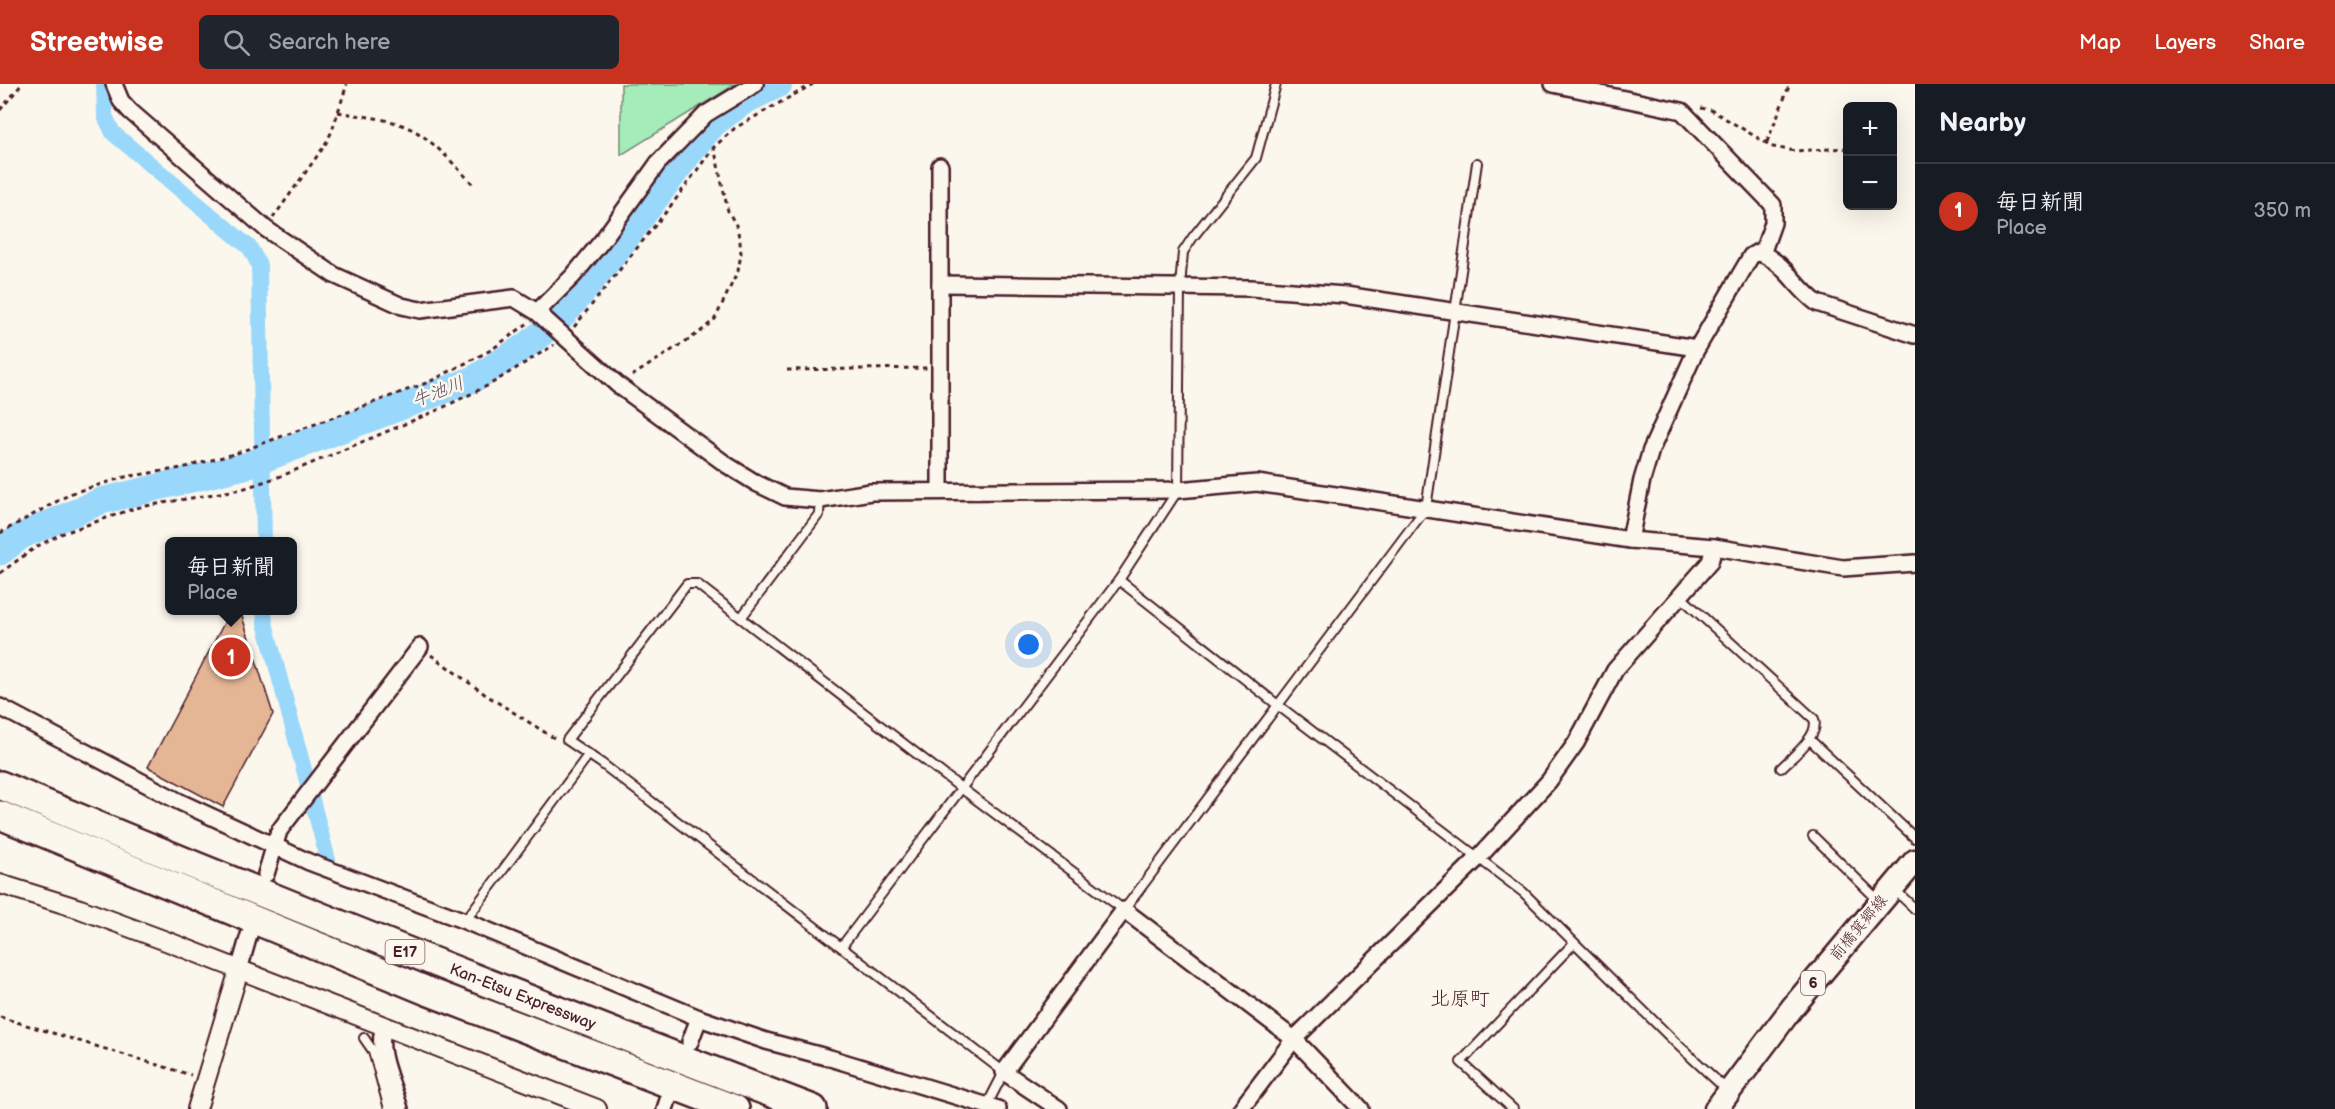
<!DOCTYPE html>
<html lang="en">
<head>
<meta charset="utf-8">
<style>
  :root { --surface:#171b24; --page:#20242c; --text:#f1f3f6; --muted:#9ea1a6; --line:#363941; --accent:#c8321e }
  body { margin:0; font-family:"Balsamiq Sans","Klee One",sans-serif; background:var(--page); color:var(--text) }
  .controls { position:absolute; right:18px; top:18px; display:grid; overflow:hidden; border-radius:9px; box-shadow:0 6px 24px #0002 }
  .controls button { width:54px; height:54px; display:grid; place-items:center; padding:0; border:0; border-bottom:2px solid var(--line); background:var(--surface); color:var(--text); font:30px sans-serif }
  .you { position:absolute; left:1029px; top:561px; width:21px; height:21px; margin:-15px; border:4px solid #fff; border-radius:50%; background:#1a73e8; box-shadow:0 0 0 9px #1a73e833 }
  .badge { display:grid; place-items:center; width:39px; height:39px; border-radius:50%; background:var(--accent); color:#fff; font-size:20px; font-weight:700 }
  .pin { position:absolute; translate:-50% -50%; border:3px solid #fff; box-shadow:0 2px 6px #0006 }
  .popup { position:absolute; left:165px; top:453px; width:132px; height:78px; box-sizing:border-box; display:grid; place-content:center; border-radius:9px; background:var(--surface); filter:drop-shadow(0 2px 4px #0005); font-size:20px; white-space:nowrap; color:var(--muted) }
  .popup b { font-size:22px; color:var(--text) }
  .popup::after { content:''; position:absolute; left:50%; top:100%; margin-left:-12px; border:12px solid transparent; border-top-color:var(--surface) }
  .list { margin:0; padding:0; list-style:none }
  h2 { display:flex; justify-content:space-between; align-items:center; height:78px; margin:0; padding:0 24px; font-size:26px }
  h2 small { font-size:20px; font-weight:400; color:var(--muted) }
  .list li { display:grid; grid-template-columns:39px 1fr auto; gap:18px; align-items:center; box-sizing:border-box; height:96px; padding:0 24px; border-top:2px solid var(--line) }
  .list b { display:block; font-size:22px; white-space:nowrap }
  .list p { margin:0; font-size:20px; white-space:nowrap; color:var(--muted) }
  .list em { font-size:20px; font-style:normal; color:var(--muted) }
  .icon { flex:none; width:33px; height:33px; fill:none; stroke:currentColor; stroke-width:2; stroke-linecap:round; stroke-linejoin:round }
  .map { position:relative; flex:none; width:1915px; height:1025px; overflow:hidden }
  header { display:flex; align-items:center; gap:36px; box-sizing:border-box; height:84px; padding:0 30px; background:var(--accent); color:#fff }
  header strong { font-size:28px }
  nav { display:flex; gap:33px; margin-inline-start:auto; font-size:21px }
  .search { width:420px; height:54px; background:var(--page); display:flex; align-items:center; gap:15px; box-sizing:border-box; padding:0 21px; border-radius:9px; color:var(--muted); font-size:22px }
  main { display:flex }
  aside { flex:1; background:var(--surface) }
  .map>svg:first-child { display:block }
  .green { fill:#a4edbb; stroke:#778673; stroke-width:1.5 }
  .lines { fill:none; stroke-linecap:round; stroke-linejoin:round }
  .canal { stroke:#9ad8fb; stroke-width:16 }
  .river { stroke:#9ad8fb; stroke-width:27 }
  .building { fill:#e5b695; stroke:#4a1f2b; stroke-width:1.5 }
  .service-casing { stroke:#4a1f2b; stroke-width:12 }
  .minor-casing { stroke:#4a1f2b; stroke-width:20 }
  .tertiary-casing { stroke:#4a1f2b; stroke-width:22 }
  .primary-casing { stroke:#4a1f2b; stroke-width:27 }
  .motorway-casing { stroke:#4a1f2b; stroke-width:32 }
  .path { stroke:#4a1f2b; stroke-width:3; stroke-dasharray:4.5 4.5; stroke-linecap:butt }
  .service { stroke:#fbf7ec; stroke-width:8 }
  .minor { stroke:#fbf7ec; stroke-width:15 }
  .tertiary { stroke:#fbf7ec; stroke-width:18 }
  .primary { stroke:#fbf7ec; stroke-width:22 }
  .motorway { stroke:#fbf7ec; stroke-width:27 }
  .labels { text-anchor:middle; dominant-baseline:central; stroke-width:5; stroke-linejoin:round; paint-order:stroke }
  .shield { fill:#fbf7ec; stroke:#7f6065; stroke-width:1.5 }
  .shield-label { font-size:15px; font-weight:bold; fill:#4a1f2b }
  .street-label { font-size:16px; fill:#4a1f2b; stroke:#fbf7ec }
  .water-label { font-size:18px; font-style:italic; fill:#5e4d5f; stroke:#fbf7ec }
  .quarter-label { font-size:20px; fill:#4a1f2b; stroke:#fbf7ec }
</style>
</head>
<body>
<header>
<strong>Streetwise</strong>
<div class="search"><svg class="icon" aria-label="search" viewBox="0 0 24 24"><circle cx="10" cy="10" r="6"/><path d="M15 15l6 6"/></svg>Search here</div>
<nav><a>Map</a><a>Layers</a><a>Share</a></nav>
</header>
<main>
<div class="map">
<svg width="1915" height="1025" viewBox="0 0 1915 1025">
  <rect width="100%" height="100%" fill="#fbf7ec"/>
  <filter id="ink" filterUnits="userSpaceOnUse"><feTurbulence type="fractalNoise" baseFrequency=".0167" numOctaves="2"/><feDisplacementMap in="SourceGraphic" scale="12" xChannelSelector="R" yChannelSelector="G"/><feConvolveMatrix kernelMatrix="1 2 1 2 8 2 1 2 1" color-interpolation-filters="sRGB"/></filter>
  <g filter="url(#ink)">
    <polygon class="green" points="621,0 736,0 621,71"/>
    <g class="lines">
      <g class="canal">
        <polyline points="104,0 105,32 113,49 250,164 259,181 264,458"/>
        <polyline points="264,526 265,539 328,776"/>
      </g>
      <polyline class="river" points="0,468 21,452 101,417 245,382 474,295 530,259 562,232 613,171 693,64 714,39 744,17 779,0"/>
    </g>
    <polygon class="building" points="231,526 240,526 273,630 223,723 148,683"/>
    <g class="lines">
      <g class="service-casing">
        <g id="service">
          <polyline points="1119,496 1279,622 1523,808 1676,959 1728,1007"/>
          <path d="M1680 512 1814 635C1820 652 1792 673 1781 684"/>
          <polyline points="741,534 819,430 820,416"/>
          <polyline points="1809,655 1915,754"/>
          <polyline points="1813,752 1879,817"/>
          <polyline points="1894,805 1915,825"/>
          <polyline points="465,837 589,670"/>
          <polyline points="842,862 1119,496 1178,406 1180,203 1183,168 1193,153 1256,74 1276,0"/>
          <polyline points="364,954 373,967 389,1025"/>
          <polyline points="987,1021 1004,988 601,679 567,656 687,500 697,500 961,704 1124,826 1426,424 1477,79"/>
          <polyline points="1513,1025 1461,978 1574,859"/>
        </g>
      </g>
      <g class="minor-casing">
        <g id="minor">
          <polyline points="114,0 121,17 130,27 266,145 334,191 402,222 420,226 514,214 537,228 618,301 727,381 756,399 785,413 820,416 871,408 1178,406 1257,399 1630,456 1714,463 1843,484 1915,479"/>
          <polyline points="1553,0 1682,27 1773,121 1773,139 1762,170"/>
          <polyline points="940,200 1251,204 1345,211 1697,264"/>
          <polyline points="537,228 573,192 602,157 658,79 706,30 755,0"/>
          <polyline points="940,407 940,82"/>
          <path d="M1630 456 1642 396 1651 366 1696 266 1751 172 1758 168C1786 179 1794 202 1817 219L1915 251"/>
          <polyline points="0,623 180,718 309,778 465,837 699,934 766,957 830,974 998,1025"/>
          <polyline points="266,790 279,747 420,563"/>
          <polyline points="239,886 249,851"/>
          <path d="M384 942C375 967 393 1000 400 1025"/>
          <polyline points="690,958 699,934"/>
          <polyline points="665,1025 668,1016"/>
          <polyline points="1059,1025 1004,988 1124,826 1294,955 1361,1025"/>
          <polyline points="1241,1025 1294,955 1479,773 1549,697 1576,659 1615,586 1710,478 1714,463"/>
        </g>
      </g>
      <g class="tertiary-casing">
        <g id="tertiary">
          <polyline points="0,800 80,825 166,857 597,1025"/>
          <polyline points="197,1025 239,886"/>
        </g>
      </g>
      <g class="primary-casing">
        <polyline id="primary" points="1716,1025 1792,924 1915,777"/>
      </g>
      <g class="motorway-casing">
        <g id="motorway">
          <path id="s1" d="M0 701C269 814 540 921 813 1025"/>
          <polyline points="0,731 427,907 735,1025"/>
        </g>
      </g>
      <g class="path">
        <polyline points="1701,24 1711,26 1773,63 1795,67 1848,64"/>
        <polyline points="0,26 22,0"/>
        <path d="M338 28C364 33 392 34 415 47 437 60 455 82 473 100"/>
        <polyline points="1767,58 1790,0"/>
        <polyline points="273,134 325,61 332,47 347,0"/>
        <polyline points="574,243 673,119 714,63 735,44 813,0"/>
        <polyline points="787,286 927,284"/>
        <polyline points="632,292 700,248 715,235 738,187 741,170 740,158 737,143 728,127 714,63"/>
        <polyline points="0,449 72,409 125,393 182,384 234,370 429,298 491,266 528,239"/>
        <polyline points="0,489 36,463 61,450 135,424 242,405 284,391 438,326 489,301 554,261"/>
        <polyline points="431,571 486,611 557,656"/>
        <polyline points="0,933 191,991"/>
      </g>
      <use href="#service" class="service"/>
      <use href="#minor" class="minor"/>
      <use href="#tertiary" class="tertiary"/>
      <use href="#primary" class="primary"/>
      <use href="#motorway" class="motorway"/>
    </g>
  </g>
  <g class="labels">
    <g class="shield">
      <rect x="385.5" y="856" width="39" height="24" rx="4.5"/>
      <rect x="1801" y="887" width="24" height="24" rx="4.5"/>
    </g>
    <g class="shield-label">
      <text x="405" y="868">E17</text>
      <text x="1813" y="899">6</text>
    </g>
    <g class="street-label">
      <text transform="translate(1859 844) rotate(-50)">前橋箕郷線</text>
      <text stroke="none"><textPath href="#s1" startOffset="564">Kan-Etsu Expressway</textPath></text>
    </g>
    <g class="water-label">
      <text transform="translate(438 308) rotate(-21)">牛池川</text>
    </g>
    <g class="quarter-label">
      <text x="1460" y="915">北原町</text>
    </g>
  </g>
</svg>
<div class="controls">
<button>+</button>
<button>−</button>
</div>
<div class="you"></div>
<div class="pin badge" style="left:231px;top:573px">1</div>
<div class="popup"><b>毎日新聞</b>Place</div>
</div>
<aside>
<h2>Nearby<small></small></h2>
<ul class="list">
<li><span class="badge">1</span><div><b>毎日新聞</b><p>Place</p></div><em>350 m</em></li>
</ul>
</aside>
</main>
</body>
</html>
